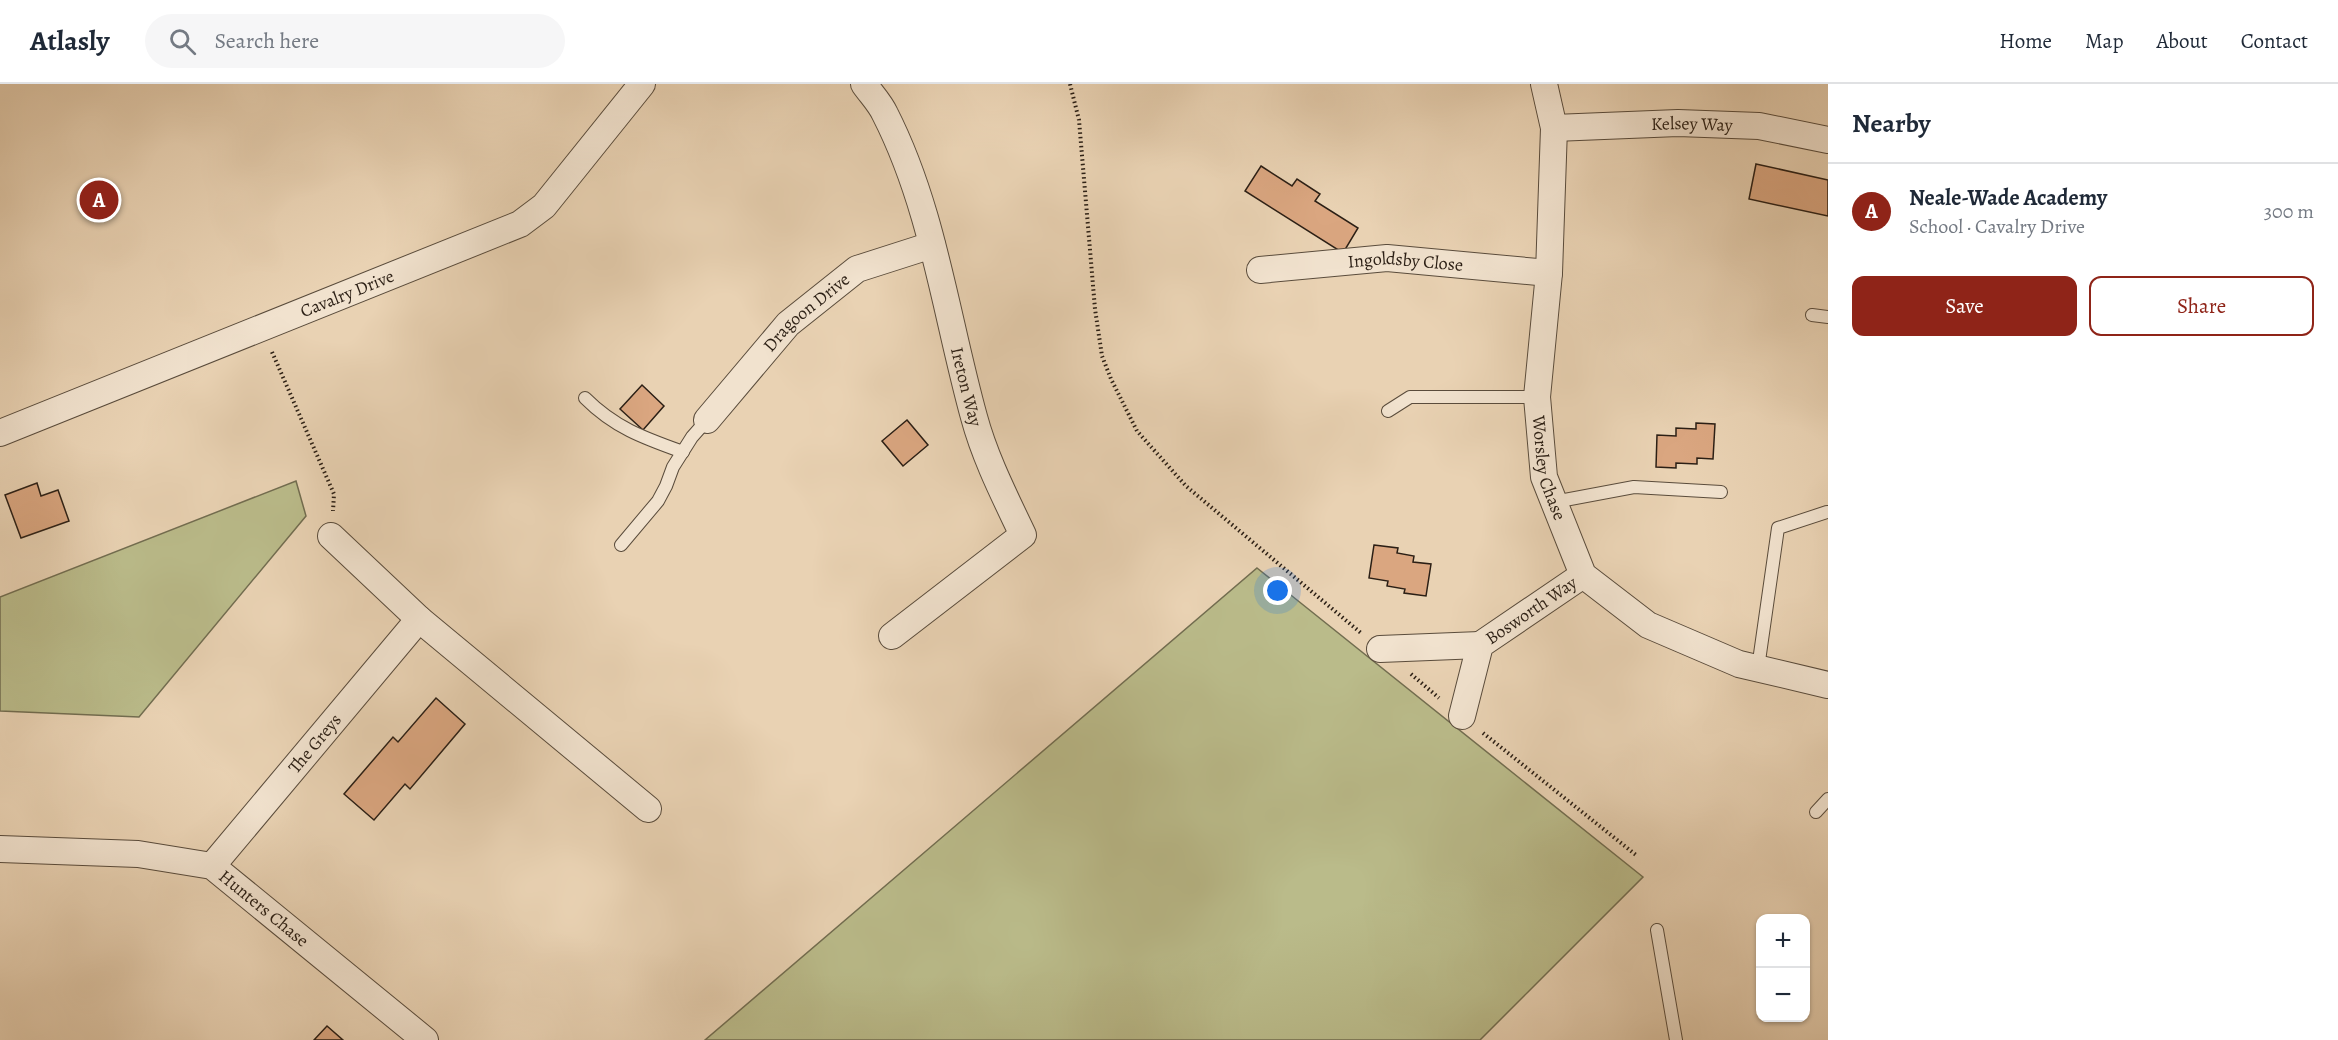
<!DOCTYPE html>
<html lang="en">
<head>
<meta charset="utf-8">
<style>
  :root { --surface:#fff; --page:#f6f6f7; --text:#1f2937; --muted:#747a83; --line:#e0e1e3; --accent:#8f2418 }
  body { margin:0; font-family:Alegreya,serif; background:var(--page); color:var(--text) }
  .controls { position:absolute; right:18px; bottom:18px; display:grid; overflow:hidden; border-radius:12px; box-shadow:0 2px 4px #0004 }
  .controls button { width:54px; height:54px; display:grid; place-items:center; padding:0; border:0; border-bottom:2px solid var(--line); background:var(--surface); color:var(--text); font:30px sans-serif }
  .you { position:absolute; left:1278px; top:507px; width:21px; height:21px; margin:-15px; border:4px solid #fff; border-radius:50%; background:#1a73e8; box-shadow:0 0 0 9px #1a73e833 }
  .badge { display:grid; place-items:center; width:39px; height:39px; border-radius:50%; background:var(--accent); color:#fff; font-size:20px; font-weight:700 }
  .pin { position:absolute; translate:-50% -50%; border:3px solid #fff; box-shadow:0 2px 6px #0006 }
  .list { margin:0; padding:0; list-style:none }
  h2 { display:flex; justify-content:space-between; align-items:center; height:78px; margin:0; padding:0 24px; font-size:26px }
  h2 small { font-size:20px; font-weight:400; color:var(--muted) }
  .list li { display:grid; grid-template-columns:39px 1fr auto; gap:18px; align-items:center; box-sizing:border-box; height:96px; padding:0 24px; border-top:2px solid var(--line) }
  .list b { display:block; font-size:22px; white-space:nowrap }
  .list p { margin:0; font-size:20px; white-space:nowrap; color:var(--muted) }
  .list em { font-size:20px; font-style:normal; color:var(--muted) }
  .actions { display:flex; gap:12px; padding:18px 24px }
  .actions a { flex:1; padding:14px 0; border:2px solid var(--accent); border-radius:12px; text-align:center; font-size:21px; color:var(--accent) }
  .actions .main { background:var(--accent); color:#fff }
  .icon { flex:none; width:33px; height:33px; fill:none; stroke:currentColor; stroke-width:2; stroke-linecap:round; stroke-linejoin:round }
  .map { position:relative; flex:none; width:1828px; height:956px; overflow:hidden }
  header { display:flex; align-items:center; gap:36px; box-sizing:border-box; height:84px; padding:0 30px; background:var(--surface); border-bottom:2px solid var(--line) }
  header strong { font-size:28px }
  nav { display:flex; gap:33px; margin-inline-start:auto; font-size:21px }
  .search { width:420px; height:54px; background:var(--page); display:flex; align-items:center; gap:15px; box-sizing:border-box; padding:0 21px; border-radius:33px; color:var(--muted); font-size:22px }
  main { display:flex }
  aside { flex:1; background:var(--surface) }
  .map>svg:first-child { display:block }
  .green { fill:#babb8a; stroke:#726d50; stroke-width:1.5 }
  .building { fill:#daa680; stroke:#2b1f15; stroke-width:1.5 }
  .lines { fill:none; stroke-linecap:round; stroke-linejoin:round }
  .service-casing { stroke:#5a4c3c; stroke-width:14 }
  .minor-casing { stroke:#5a4c3c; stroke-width:28 }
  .path { stroke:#2b1f15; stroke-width:4; stroke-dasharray:1.5 3; stroke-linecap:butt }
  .service { stroke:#f1e2ce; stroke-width:12 }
  .minor { stroke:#f1e2ce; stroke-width:26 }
  .labels { text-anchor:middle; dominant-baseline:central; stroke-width:5; stroke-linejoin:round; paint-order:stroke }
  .street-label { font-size:18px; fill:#2b1f15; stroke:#f1e2ce }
</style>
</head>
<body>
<header>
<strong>Atlasly</strong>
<div class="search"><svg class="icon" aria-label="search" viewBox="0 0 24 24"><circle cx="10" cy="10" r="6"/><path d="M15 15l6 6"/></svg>Search here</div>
<nav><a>Home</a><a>Map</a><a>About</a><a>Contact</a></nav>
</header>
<main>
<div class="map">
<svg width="1828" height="956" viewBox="0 0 1828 956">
  <rect width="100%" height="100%" fill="#e9d2b3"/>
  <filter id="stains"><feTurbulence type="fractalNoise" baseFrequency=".00333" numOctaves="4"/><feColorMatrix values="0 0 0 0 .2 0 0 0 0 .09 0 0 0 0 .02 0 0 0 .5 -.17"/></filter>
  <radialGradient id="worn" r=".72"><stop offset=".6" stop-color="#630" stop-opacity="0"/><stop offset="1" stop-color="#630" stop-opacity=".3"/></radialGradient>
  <g class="green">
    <polygon points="296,397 306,432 139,633 0,627 0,513"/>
    <polygon points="1257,484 1643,793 1480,956 705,956"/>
  </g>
  <g class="building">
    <polygon points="1756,80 1828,96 1828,132 1749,115"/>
    <polygon points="1261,82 1292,102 1297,95 1320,110 1315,117 1358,144 1343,169 1245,107"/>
    <polygon points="642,301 664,322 643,346 620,325"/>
    <polygon points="907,336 928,361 903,382 882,357"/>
    <polygon points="1696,339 1715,340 1713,375 1697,374 1697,380 1676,379 1676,384 1656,383 1657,351 1676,352 1676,344 1696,345"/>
    <polygon points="37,399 41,412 58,406 69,437 21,454 5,411"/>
    <polygon points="1374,461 1398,464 1397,469 1414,472 1413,478 1431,480 1426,512 1404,509 1405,505 1387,502 1388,497 1369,494"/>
    <polygon points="436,614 465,640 410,705 405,700 374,736 344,710 393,653 398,658"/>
    <polygon points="327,942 343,956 314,956"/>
  </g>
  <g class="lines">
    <g class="service-casing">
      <g id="service">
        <polyline points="1812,231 1828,233"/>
        <path d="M585 314C615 344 644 354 683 368"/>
        <polyline points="1388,327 1410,313 1537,313"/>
        <polyline points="1554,418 1634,403 1721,408"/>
        <polyline points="621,461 658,417 666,402 673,383 692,353 707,336"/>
        <polyline points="1758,584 1778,444 1827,428"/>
        <polyline points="1816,728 1828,715"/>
        <polyline points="1657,846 1676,956"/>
      </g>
    </g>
    <g class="minor-casing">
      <g id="minor">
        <path id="s1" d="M864 0C871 10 880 19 885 30 933 124 946 232 974 333 985 374 1005 413 1023 451L892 552"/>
        <path id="s2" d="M1544 0 1554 44 1549 189 1537 313 1544 393 1583 491 1648 541 1739 580 1828 601"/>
        <path id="s3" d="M1554 44 1678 39 1759 42 1828 56"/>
        <path id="s4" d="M1260 186 1387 174 1549 189"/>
        <path id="s5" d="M707 336 788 240 857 185 932 161"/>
        <path id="s6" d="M0 349 520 140 544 122 642 0"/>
        <polyline points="331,452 419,535 648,725"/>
        <polyline points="1380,565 1480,561"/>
        <path id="s7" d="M1462 632 1480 561 1583 491"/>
        <path id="s8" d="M0 765 138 770 212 782 425 956"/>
        <path id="s9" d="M212 782 419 535"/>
      </g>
    </g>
    <g class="path">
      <polyline points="1070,0 1079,36 1095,225 1102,272 1111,295 1137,347 1186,402 1361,549"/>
      <polyline points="272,268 334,410 333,427"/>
      <polyline points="1411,590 1439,614"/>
      <polyline points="1483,649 1636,771"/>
    </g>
    <use href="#service" class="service"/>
    <use href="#minor" class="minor"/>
  </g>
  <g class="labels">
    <g class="street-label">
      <text stroke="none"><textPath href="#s3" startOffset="138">Kelsey Way</textPath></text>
      <text stroke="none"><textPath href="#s4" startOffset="146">Ingoldsby Close</textPath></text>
      <text stroke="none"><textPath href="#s6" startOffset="374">Cavalry Drive</textPath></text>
      <text stroke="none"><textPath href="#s5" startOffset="147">Dragoon Drive</textPath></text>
      <text stroke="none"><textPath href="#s1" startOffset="322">Ireton Way</textPath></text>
      <text stroke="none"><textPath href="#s2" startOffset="387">Worsley Chase</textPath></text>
      <text stroke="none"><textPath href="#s7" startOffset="135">Bosworth Way</textPath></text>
      <text stroke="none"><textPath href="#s9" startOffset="160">The Greys</textPath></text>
      <text stroke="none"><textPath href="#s8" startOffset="280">Hunters Chase</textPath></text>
    </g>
  </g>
  <rect width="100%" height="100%" filter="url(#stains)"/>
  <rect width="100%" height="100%" fill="url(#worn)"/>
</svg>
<div class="controls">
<button>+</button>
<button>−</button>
</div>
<div class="you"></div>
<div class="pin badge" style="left:99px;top:116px">A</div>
</div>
<aside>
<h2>Nearby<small></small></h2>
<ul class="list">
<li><span class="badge">A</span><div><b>Neale-Wade Academy</b><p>School · Cavalry Drive</p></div><em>300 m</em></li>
</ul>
<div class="actions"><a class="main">Save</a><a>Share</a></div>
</aside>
</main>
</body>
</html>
